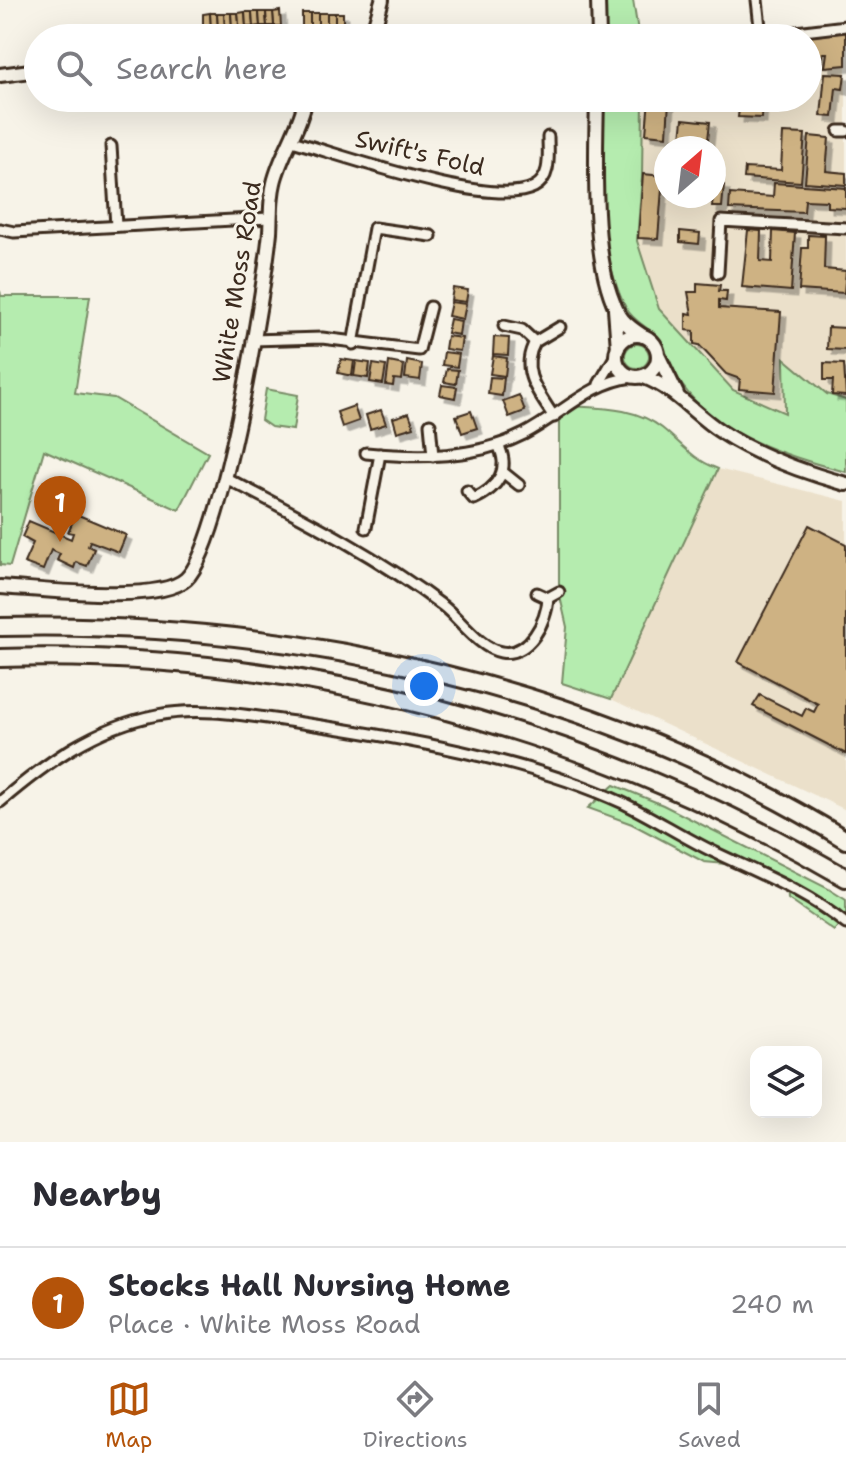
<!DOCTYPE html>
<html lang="en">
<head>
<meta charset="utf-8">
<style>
  :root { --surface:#fff; --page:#f2f2f3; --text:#2b2b33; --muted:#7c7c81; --line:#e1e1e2; --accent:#b45309 }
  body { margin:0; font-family:"Shantell Sans",sans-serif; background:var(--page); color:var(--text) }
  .controls { position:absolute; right:24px; bottom:24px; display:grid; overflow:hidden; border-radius:16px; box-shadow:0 8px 32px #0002 }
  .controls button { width:72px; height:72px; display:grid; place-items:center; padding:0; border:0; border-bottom:2px solid var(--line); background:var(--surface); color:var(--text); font:40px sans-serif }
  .compass { position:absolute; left:654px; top:136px; width:72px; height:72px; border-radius:50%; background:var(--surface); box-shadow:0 8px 32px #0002; rotate:28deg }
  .you { position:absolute; left:424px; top:686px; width:28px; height:28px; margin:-20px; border:6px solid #fff; border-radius:50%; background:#1a73e8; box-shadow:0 0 0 12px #1a73e833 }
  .badge { display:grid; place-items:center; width:52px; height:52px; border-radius:50%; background:var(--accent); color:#fff; font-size:26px; font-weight:700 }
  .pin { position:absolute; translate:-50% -66px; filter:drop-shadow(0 2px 4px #0008) }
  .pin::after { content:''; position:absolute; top:42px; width:28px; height:24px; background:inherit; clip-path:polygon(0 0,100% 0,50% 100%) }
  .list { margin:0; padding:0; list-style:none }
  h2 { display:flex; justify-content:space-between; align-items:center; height:104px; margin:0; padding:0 32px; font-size:34px }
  h2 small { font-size:26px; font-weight:400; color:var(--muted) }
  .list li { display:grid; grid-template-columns:52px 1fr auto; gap:24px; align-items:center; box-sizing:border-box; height:112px; padding:0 32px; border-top:2px solid var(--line) }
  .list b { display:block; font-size:30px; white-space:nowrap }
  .list p { margin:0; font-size:26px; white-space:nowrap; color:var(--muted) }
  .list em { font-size:26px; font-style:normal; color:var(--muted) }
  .icon { flex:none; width:44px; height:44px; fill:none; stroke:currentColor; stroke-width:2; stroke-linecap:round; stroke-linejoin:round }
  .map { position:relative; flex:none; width:846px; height:1142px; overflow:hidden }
  .search { position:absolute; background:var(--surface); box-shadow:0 8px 32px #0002; left:24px; right:24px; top:24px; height:88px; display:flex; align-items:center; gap:20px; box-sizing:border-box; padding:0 28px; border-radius:44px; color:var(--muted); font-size:30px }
  .sheet { height:216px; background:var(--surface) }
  nav { display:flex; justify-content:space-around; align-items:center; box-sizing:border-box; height:112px; border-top:2px solid var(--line); background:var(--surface); font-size:22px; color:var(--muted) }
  nav a { display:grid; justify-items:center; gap:4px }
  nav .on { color:var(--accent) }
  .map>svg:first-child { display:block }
  .built { fill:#ebe0ca; fill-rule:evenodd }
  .green { fill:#b5ecaf; stroke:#788b66; stroke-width:2 }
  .building { fill:#ceb283; stroke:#3b2a1e; stroke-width:2; filter:url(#shadow) }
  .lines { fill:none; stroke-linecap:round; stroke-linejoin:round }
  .street-casing { stroke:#3b2a1e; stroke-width:15 }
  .secondary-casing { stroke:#3b2a1e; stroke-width:18 }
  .highway-casing { stroke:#3b2a1e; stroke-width:22 }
  .street { stroke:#f7f3e8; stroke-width:9 }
  .secondary { stroke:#f7f3e8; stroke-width:12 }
  .highway { stroke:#f7f3e8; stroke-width:16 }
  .labels { text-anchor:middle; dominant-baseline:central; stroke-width:6; stroke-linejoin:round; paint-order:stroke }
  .street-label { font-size:24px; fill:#3b2a1e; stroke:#f7f3e8 }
</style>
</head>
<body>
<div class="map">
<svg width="846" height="1142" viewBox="0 0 846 1142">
  <defs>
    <filter id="shadow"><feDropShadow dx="5.5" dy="5.5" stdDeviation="0" flood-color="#0004"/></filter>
  </defs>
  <rect width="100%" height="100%" fill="#f7f3e8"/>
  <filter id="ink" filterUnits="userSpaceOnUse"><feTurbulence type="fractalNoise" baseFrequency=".0125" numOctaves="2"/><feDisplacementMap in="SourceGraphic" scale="16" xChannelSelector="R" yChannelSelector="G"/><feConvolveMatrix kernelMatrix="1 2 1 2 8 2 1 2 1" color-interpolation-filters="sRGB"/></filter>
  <g filter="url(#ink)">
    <g class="built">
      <path d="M846 26V400L827 394 785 359V413L733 389 659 309 637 242 642 178 643 98H808V38H744ZM666 148H714V196H666Z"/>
      <polygon points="718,469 846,501 846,810 611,699"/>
    </g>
    <g class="green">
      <polygon points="601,0 633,0 639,38 600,38"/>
      <path d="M598 98H643L642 178 637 241 659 309 733 390 785 413 784 358 827 394 846 400V472C789 457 718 436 682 385 673 372 669 355 660 341 651 327 635 324 626 308 597 254 601 159 598 98Z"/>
      <polygon points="0,291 1,296 90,296 75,393 114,398 208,453 179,510 44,450 10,566 0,565"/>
      <circle cx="637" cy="356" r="12"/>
      <polygon points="266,389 298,395 293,430 271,427 261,420"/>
      <path d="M570 406C602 408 635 407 662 428 683 445 691 458 718 469L611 699 562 683 567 627 559 592V413Z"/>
      <polygon points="614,785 663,805 827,888 846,900 846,927 840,924 834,931 788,899 787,882 740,859 726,864 704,862 632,824 588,808"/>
    </g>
    <g class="building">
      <polygon points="280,11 281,26 274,26 273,12"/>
      <polygon points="245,12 246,27 239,27 238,13"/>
      <polygon points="245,12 252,12 253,27 246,27"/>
      <polygon points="252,12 259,12 260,26 253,27"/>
      <polygon points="259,12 266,12 267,26 260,26"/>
      <polygon points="266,12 273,12 274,26 267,26"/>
      <polygon points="210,13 211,28 203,28 203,14"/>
      <polygon points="210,13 217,13 218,28 211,28"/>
      <polygon points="217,13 224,13 225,28 218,28"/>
      <polygon points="224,13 231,13 232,27 225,28"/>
      <polygon points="231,13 238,13 239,27 232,27"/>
      <rect x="302" y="13" width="8" height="16"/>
      <rect x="310" y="13" width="8" height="16"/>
      <rect x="318" y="13" width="9" height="16"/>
      <rect x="327" y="13" width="8" height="16"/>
      <rect x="335" y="13" width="8" height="16"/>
      <polygon points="846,32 846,65 825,67 827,53 823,53 822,62 816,61 817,53 812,54 813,62 808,62 808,38 793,38"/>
      <polygon points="825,73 845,74 843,89 836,88 833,117 821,116"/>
      <polygon points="649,98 669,100 667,136 646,134"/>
      <polygon points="740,100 762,102 761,118 738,117"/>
      <polygon points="683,119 710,122 707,148 680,148"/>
      <polygon points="783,133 805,134 801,182 744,178 745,168 781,170"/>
      <polygon points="809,136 829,138 826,171 846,173 846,185 805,182"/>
      <polygon points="643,174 663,176 658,239 638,238"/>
      <polygon points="774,183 846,188 846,208 827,207 827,201 805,200 804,212 729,209 730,194 773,197"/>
      <polygon points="714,184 724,185 722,207 712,207"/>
      <polygon points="748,230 761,231 760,261 772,262 773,231 795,233 791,291 742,287"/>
      <polygon points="680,231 700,233 699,244 680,242"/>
      <polygon points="808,235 825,236 824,269 846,271 844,293 799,290 802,248 808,248"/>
      <polygon points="697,283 720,285 719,291 727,291 726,301 719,300 719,308 781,312 775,392 739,389 740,379 726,374 699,345 694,344 694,331 686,330 686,313 692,314 688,292 697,292"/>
      <polygon points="453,288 468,290 466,302 451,300"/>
      <polygon points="451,302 466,304 463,319 448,316"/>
      <polygon points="450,319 461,321 459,335 447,333"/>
      <polygon points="828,327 846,328 846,350 827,349"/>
      <polygon points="447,336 462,338 460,351 445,349"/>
      <polygon points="494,337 509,338 508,355 493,354"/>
      <polygon points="444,352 459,354 457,367 442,365"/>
      <polygon points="493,356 507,358 505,376 490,374"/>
      <polygon points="341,359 354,361 352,376 338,373"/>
      <polygon points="356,361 370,363 368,378 354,376"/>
      <polygon points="407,361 422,364 420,380 405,378"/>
      <polygon points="389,362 404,365 402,380 394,379 393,386 386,385"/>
      <polygon points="824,363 844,364 846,396 832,395 833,380 824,380"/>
      <polygon points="373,364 386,366 383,384 370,382"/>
      <polygon points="447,369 458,370 456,384 444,382"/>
      <polygon points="490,377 504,378 502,396 488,394"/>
      <polygon points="442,385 457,387 455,398 440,395"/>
      <polygon points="519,395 525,411 509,417 503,401"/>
      <polygon points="354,406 359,421 342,427 337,412"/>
      <polygon points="381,410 386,424 370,429 366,415"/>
      <polygon points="471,411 477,428 462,433 456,416"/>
      <polygon points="409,413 414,427 397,432 393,418"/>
      <polygon points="76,514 126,535 119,552 90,541 88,546 94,549 87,566 76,562 74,568 57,560 60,554 51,550 43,570 24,563 33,543 22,537 29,521 71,539 73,533 68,532"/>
      <polygon points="809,525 846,544 846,754 753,706 760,695 802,716 806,708 814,712 818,704 738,662"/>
    </g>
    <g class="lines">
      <g class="street-casing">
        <g id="street">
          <polyline points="757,0 761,36"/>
          <polyline points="372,29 383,38"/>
          <polyline points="744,38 846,26"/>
          <polyline points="839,131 846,131"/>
          <path d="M292 141C339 154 492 209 534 187 552 178 548 154 548 137"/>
          <polyline points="111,146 116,226"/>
          <polyline points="0,229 14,232 270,218"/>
          <polyline points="718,273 721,221 846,228"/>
          <polyline points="504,326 522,330 535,342"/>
          <polyline points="252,340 322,338 419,350 430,307"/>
          <polyline points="353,344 374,228 431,236"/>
          <polyline points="599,384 616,355"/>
          <path d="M554 417C538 392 519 371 535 342L560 327"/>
          <polyline points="430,424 433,456"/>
          <path d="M366 453C419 458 475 459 524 434 561 415 590 382 633 377"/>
          <polyline points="504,473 519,485"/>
          <path d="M226 478C301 517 376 555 443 606 460 619 479 648 501 652 529 657 547 621 548 598"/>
          <path d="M467 491 474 499C498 488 511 469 498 445"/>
          <polyline points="366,528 380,454"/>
          <polyline points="537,593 548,598 559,592"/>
          <path d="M0 802C47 762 95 727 157 715 203 706 249 716 295 722 398 737 528 759 623 803 654 818 683 837 714 852 760 874 805 891 846 924"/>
        </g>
      </g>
      <g class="secondary-casing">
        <g id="secondary">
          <polyline points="598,0 599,38"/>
          <polyline points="358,38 375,25 382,0"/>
          <polyline points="0,75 38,70"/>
          <path d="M597 98C596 156 590 267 620 316 626 326 635 330 643 336"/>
          <polyline points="615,309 618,348"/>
          <circle cx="637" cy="356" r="21"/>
          <polyline points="659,357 677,394"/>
          <path d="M644 377C674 388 694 414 720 431 758 456 802 472 846 484"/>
          <path d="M0 587C39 589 159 604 186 579 223 544 264 291 270 232 271 216 270 199 274 183 281 153 300 129 306 98"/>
        </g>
      </g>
      <g class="highway-casing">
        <g id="highway">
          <path d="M0 627C293 620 594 685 846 840"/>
          <path d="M0 658C297 649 591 729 846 878"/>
        </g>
      </g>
      <use href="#street" class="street"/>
      <use href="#secondary" class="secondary"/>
      <use href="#highway" class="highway"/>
    </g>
  </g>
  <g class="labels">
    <g class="street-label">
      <text transform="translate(420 153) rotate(13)">Swift's Fold</text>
      <text transform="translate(237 282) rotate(-81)">White Moss Road</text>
    </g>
  </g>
</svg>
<div class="controls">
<button><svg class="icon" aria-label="layers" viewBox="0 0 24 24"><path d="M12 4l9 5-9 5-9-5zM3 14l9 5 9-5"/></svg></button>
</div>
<svg class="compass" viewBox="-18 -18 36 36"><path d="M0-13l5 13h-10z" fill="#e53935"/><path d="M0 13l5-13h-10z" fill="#7c7c81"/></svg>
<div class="you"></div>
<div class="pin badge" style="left:60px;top:542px">1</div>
<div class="search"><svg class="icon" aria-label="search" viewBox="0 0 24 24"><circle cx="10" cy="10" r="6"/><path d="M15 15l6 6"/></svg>Search here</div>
</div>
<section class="sheet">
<h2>Nearby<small></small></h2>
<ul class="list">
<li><span class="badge">1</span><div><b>Stocks Hall Nursing Home</b><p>Place · White Moss Road</p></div><em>240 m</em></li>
</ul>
</section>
<nav>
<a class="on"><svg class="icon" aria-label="map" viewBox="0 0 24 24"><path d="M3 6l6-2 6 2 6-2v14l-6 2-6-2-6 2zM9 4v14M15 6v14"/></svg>Map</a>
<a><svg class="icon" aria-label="directions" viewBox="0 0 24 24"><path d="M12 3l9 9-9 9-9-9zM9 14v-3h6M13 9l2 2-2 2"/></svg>Directions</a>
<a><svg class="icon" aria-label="saved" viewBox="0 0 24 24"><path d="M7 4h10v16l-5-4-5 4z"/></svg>Saved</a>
</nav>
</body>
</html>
